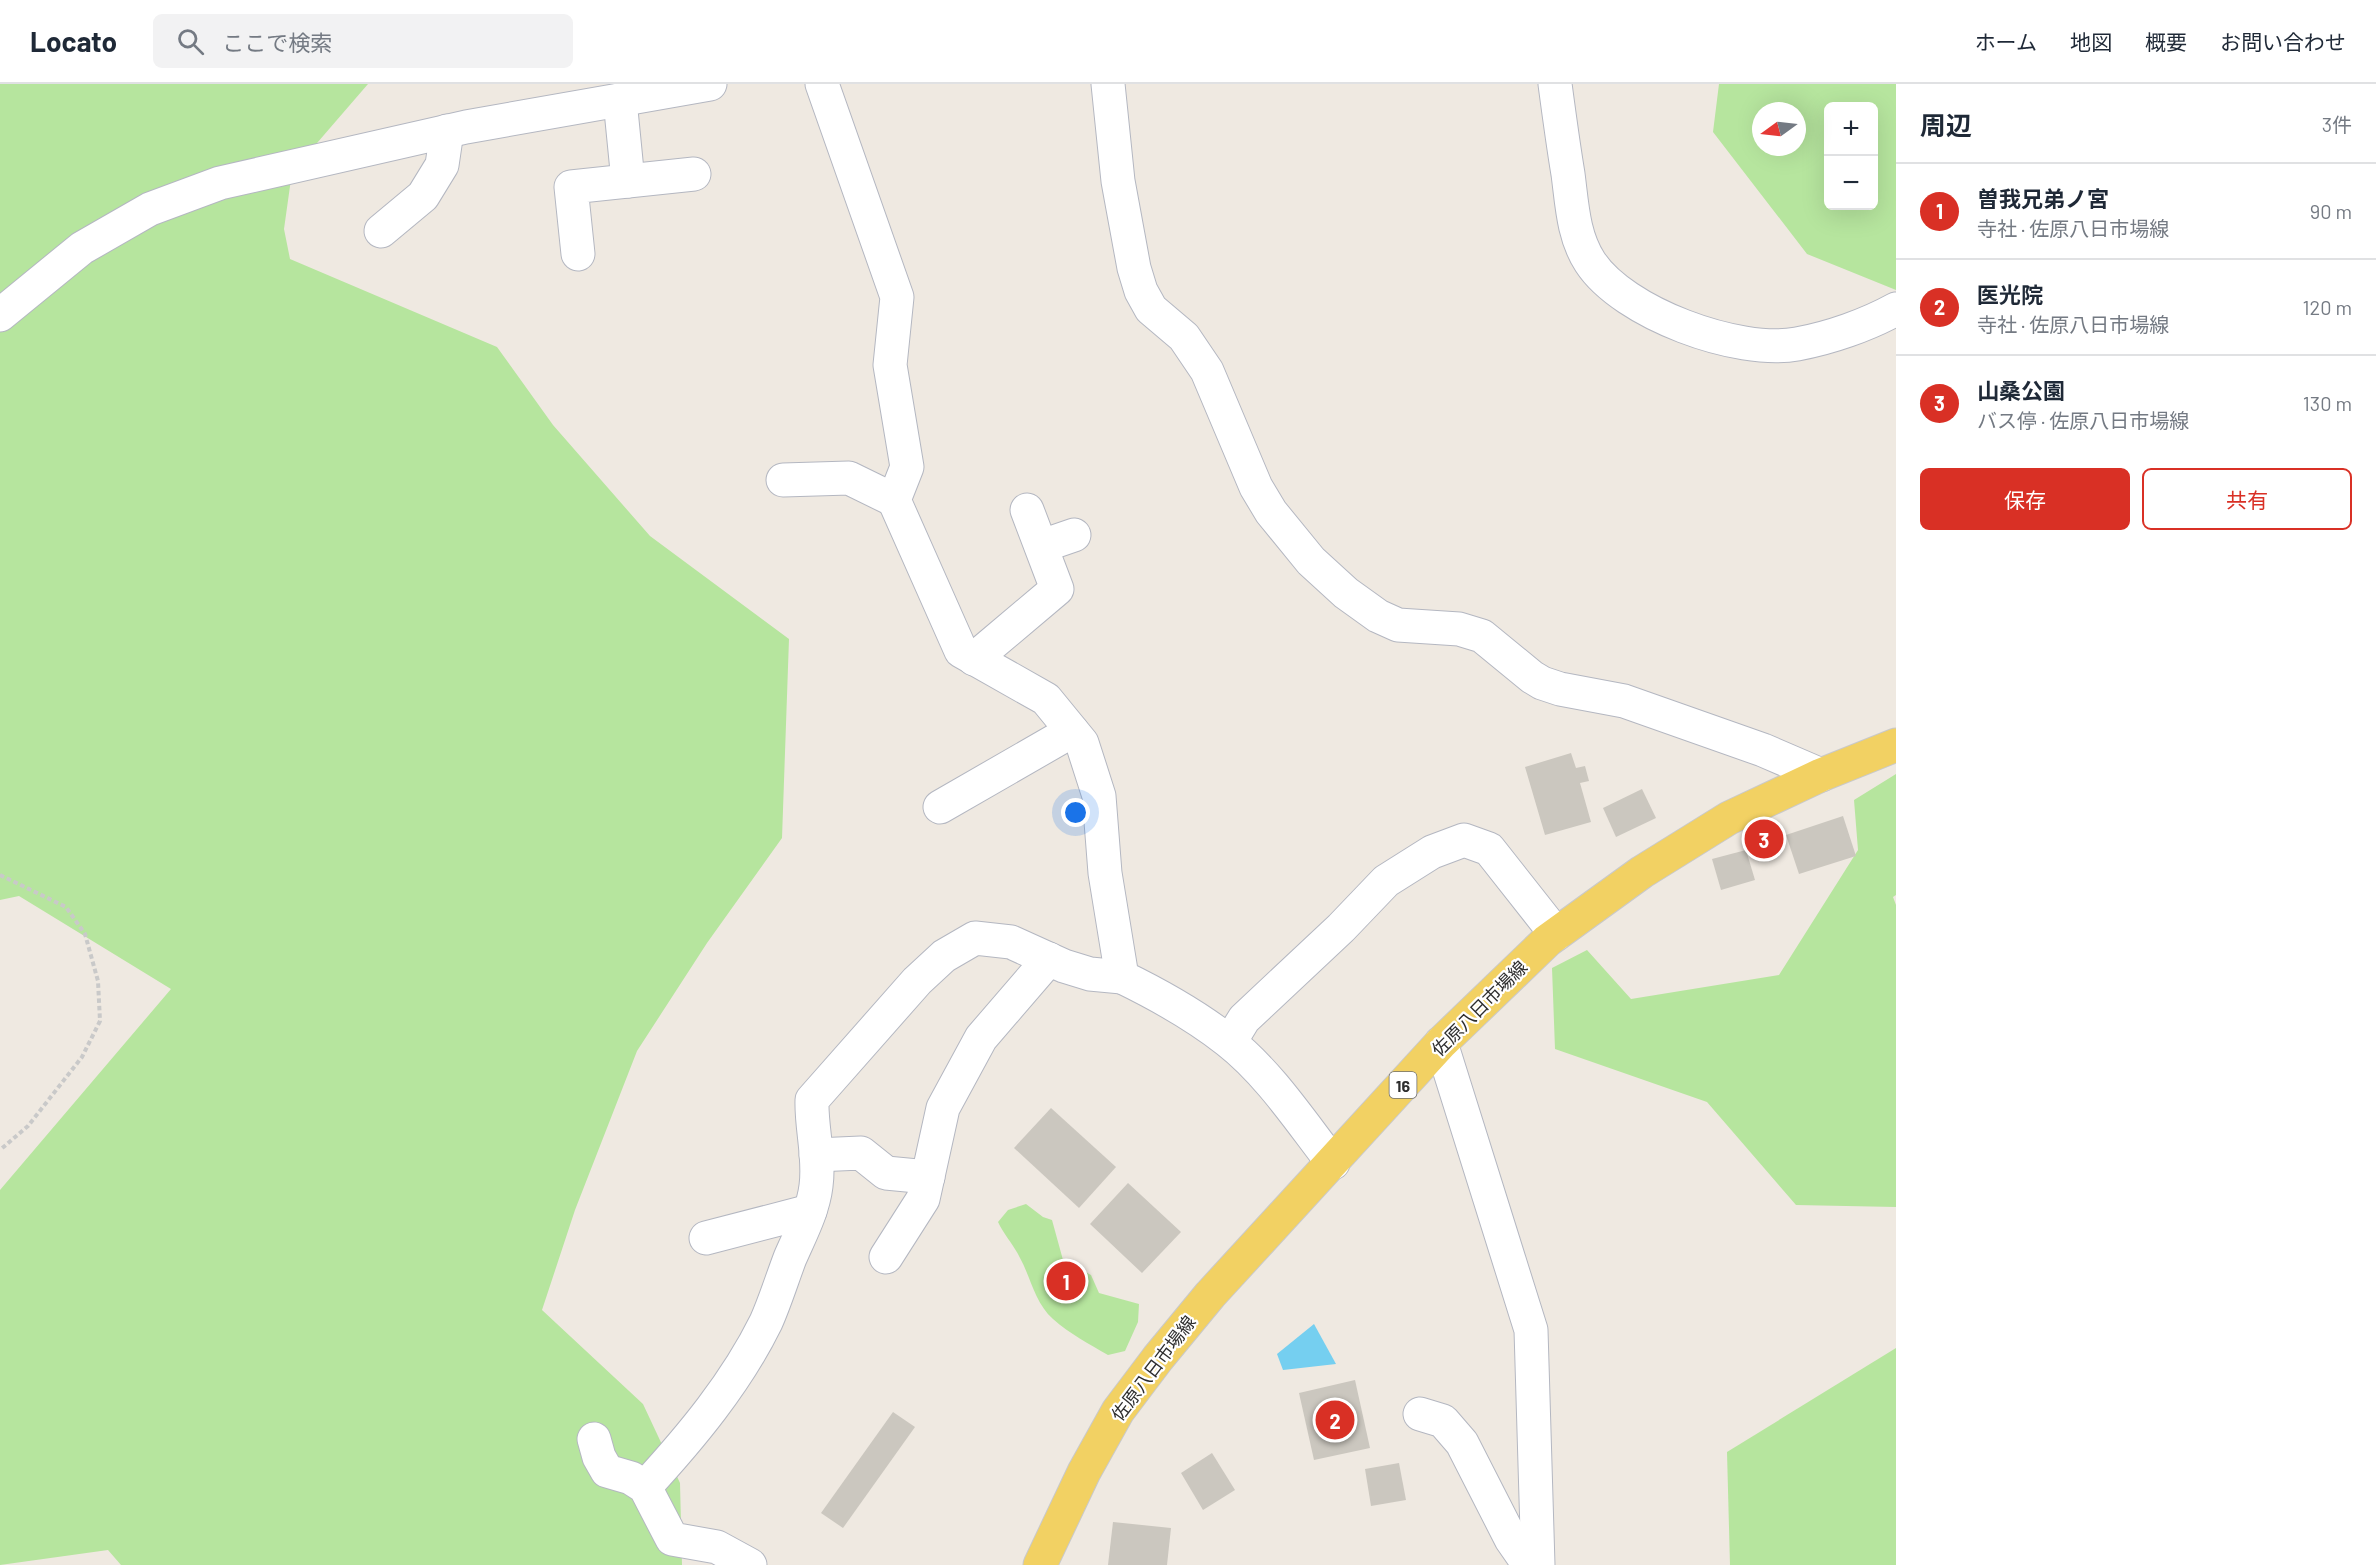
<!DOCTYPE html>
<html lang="ja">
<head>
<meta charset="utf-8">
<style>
  :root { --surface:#fff; --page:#f2f2f3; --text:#1f2937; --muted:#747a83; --line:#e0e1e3; --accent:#d93025 }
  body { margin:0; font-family:Barlow,"Noto Sans JP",sans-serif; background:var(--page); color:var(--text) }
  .controls { position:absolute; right:18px; top:18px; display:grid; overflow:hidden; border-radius:9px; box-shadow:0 6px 24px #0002 }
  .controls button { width:54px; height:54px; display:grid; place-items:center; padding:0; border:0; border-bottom:2px solid var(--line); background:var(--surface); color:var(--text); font:30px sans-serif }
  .compass { position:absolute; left:1752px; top:18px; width:54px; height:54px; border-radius:50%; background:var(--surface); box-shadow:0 6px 24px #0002; rotate:255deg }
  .you { position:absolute; left:1076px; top:729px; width:21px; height:21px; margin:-15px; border:4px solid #fff; border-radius:50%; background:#1a73e8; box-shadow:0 0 0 9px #1a73e833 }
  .badge { display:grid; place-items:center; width:39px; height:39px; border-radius:50%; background:var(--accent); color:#fff; font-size:20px; font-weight:700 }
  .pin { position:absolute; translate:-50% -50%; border:3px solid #fff; box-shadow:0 2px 6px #0006 }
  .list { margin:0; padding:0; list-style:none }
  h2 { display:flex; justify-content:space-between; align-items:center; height:78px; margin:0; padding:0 24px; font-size:26px }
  h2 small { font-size:20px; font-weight:400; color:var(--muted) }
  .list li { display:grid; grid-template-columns:39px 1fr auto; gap:18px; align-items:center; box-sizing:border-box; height:96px; padding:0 24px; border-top:2px solid var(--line) }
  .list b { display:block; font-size:22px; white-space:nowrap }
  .list p { margin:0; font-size:20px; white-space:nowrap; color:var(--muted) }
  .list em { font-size:20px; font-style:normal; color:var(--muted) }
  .actions { display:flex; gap:12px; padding:18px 24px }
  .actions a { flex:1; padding:14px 0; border:2px solid var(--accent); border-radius:9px; text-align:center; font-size:21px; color:var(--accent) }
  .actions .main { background:var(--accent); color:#fff }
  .icon { flex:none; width:33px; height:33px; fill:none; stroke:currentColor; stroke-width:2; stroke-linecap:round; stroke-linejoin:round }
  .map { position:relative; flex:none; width:1896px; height:1481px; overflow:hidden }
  header { display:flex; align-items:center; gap:36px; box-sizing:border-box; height:84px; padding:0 30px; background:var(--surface); border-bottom:2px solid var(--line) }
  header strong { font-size:28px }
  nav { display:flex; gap:33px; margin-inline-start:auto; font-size:21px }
  .search { width:420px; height:54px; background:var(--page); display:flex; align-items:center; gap:15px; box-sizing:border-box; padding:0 21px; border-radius:9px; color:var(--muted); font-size:22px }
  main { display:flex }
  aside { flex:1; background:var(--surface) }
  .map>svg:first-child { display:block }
  .green { fill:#b6e59e; fill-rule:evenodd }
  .water { fill:#75cff0 }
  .building { fill:#cbc7bf }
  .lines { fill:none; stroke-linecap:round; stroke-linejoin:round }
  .minor-casing { stroke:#b4b7c1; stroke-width:35 }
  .major-casing { stroke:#c9c9c9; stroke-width:35 }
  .path { stroke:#c9c9c9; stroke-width:4; stroke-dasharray:4.5 3; stroke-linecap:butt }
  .minor { stroke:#fff; stroke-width:33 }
  .major { stroke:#f2d163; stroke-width:33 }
  .labels { text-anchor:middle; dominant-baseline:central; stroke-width:4.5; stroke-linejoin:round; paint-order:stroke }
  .shield { fill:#fff; stroke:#6d6d6d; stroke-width:1.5 }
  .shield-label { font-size:16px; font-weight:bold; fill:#2e2e2e }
  .street-label { font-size:18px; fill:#2e2e2e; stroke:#fff }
</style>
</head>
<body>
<header>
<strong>Locato</strong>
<div class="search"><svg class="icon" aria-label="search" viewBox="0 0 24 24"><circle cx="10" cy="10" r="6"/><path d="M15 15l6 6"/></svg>ここで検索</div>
<nav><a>ホーム</a><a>地図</a><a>概要</a><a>お問い合わせ</a></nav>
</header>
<main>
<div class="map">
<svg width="1896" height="1481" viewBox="0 0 1896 1481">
  <rect width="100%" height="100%" fill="#efe9e1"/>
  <g class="green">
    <polygon points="0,0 368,0 292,88 284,145 290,175 497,263 553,341 650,452 789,555 782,754 707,859 637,967 575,1126 542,1226 643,1320 680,1399 682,1481 121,1481 108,1466 0,1481 0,1106 171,905 19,812 0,816"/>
    <path d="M1719 0H1896V206L1807 170 1713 48ZM1874 22V122H1828V22ZM1761 27H1797V63H1761Z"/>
    <polygon points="1896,690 1896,811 1893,813 1896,821 1896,1123 1796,1121 1707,1018 1555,965 1552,884 1587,866 1631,915 1779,891 1858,766 1854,716"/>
    <path d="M1026 1120 1043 1133 1052 1136 1063 1176 1091 1191 1099 1209 1139 1220 1138 1238 1125 1267 1108 1271C1089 1260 1070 1250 1053 1235 1035 1219 1031 1194 1020 1174 1014 1161 1004 1151 998 1138L1008 1126Z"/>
    <polygon points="1896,1264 1896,1481 1730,1481 1727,1368"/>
  </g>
  <polygon class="water" points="1314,1240 1336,1280 1283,1286 1277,1270"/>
  <g class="building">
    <polygon points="1571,669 1576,684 1585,682 1589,697 1580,699 1591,738 1545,751 1525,683"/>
    <polygon points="1642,705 1656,734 1616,753 1603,724"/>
    <polygon points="1843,732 1856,772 1799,790 1786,751"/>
    <polygon points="1746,766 1755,796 1721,806 1712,775"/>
    <polygon points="1051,1024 1116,1083 1079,1124 1014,1064"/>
    <polygon points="1128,1099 1181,1148 1142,1189 1090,1140"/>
    <polygon points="1355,1296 1370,1364 1314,1376 1299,1309"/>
    <polygon points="893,1328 915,1343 843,1444 821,1429"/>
    <polygon points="1212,1369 1235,1406 1203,1426 1181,1389"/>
    <polygon points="1399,1379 1406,1416 1371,1422 1365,1385"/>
    <polygon points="1113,1438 1171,1444 1167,1481 1108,1481"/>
  </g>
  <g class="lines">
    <g class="minor-casing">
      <g id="minor">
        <path d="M822 0 897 213 890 281 907 383 894 416 961 567 1046 615 1082 659 1099 712 1105 789 1122 893C1159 911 1195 931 1228 957 1269 989 1301 1038 1333 1079"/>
        <polyline points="1108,0 1118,97 1134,184 1141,207 1151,225 1184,253 1207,287 1256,403 1271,428 1311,477 1346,509 1378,532 1398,541 1459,545 1482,552 1532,593 1542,599 1560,605 1624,617 1763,666 1821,691"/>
        <path d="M1555 0C1559 30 1563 60 1568 90 1572 120 1573 152 1590 178 1623 229 1738 271 1797 260 1830 254 1867 241 1896 225"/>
        <polyline points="620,16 628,97"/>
        <polyline points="381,147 423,112 442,81 447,47"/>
        <polyline points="578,170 571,103 694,90"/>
        <polyline points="0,231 82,164 150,125 220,99 466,43 710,0"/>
        <polyline points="783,396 849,394 894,416"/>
        <polyline points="1042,462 1074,451"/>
        <polyline points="974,575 1057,505 1027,426"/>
        <polyline points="940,723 1072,647"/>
        <polyline points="1230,958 1244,935 1341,844 1386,797 1432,768 1464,756 1489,765 1556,850"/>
        <polyline points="1441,959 1531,1246 1538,1481"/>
        <polyline points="816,1071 861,1069 886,1089 928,1093"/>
        <polyline points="706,1154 810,1127"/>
        <polyline points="886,1173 923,1115 943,1024 981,954 1049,875"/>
        <polyline points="1420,1330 1443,1337 1462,1359 1511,1455 1529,1481"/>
        <polyline points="594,1355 599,1373 607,1387 631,1394 645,1403 672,1455 717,1463 750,1481"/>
        <path d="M645 1403C691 1353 736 1299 766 1238 775 1218 782 1195 790 1174 800 1151 813 1127 816 1102 820 1073 811 1044 812 1016L917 897 944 872 975 854 1011 858 1064 882 1090 890 1122 893"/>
      </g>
    </g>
    <g class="major-casing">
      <polyline id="major" points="1040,1481 1084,1388 1118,1327 1158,1274 1210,1211 1441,959 1548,856 1642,788 1729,734 1821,691 1896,661"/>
    </g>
    <polyline class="path" points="0,791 66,823 85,850 98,897 100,937 82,973 28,1042 0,1066"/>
    <use href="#minor" class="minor"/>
    <use href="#major" class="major"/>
  </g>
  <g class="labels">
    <rect class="shield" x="1389.5" y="988" width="27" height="26" rx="4.5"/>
    <g class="shield-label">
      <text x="1403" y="1001">16</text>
    </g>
    <g class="street-label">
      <text transform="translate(1479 924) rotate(-45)">佐原八日市場線</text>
      <text transform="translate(1153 1284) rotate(-53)">佐原八日市場線</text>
    </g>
  </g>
</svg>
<div class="controls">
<button>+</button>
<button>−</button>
</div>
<svg class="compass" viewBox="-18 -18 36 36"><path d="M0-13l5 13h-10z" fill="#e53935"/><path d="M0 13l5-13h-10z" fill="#747a83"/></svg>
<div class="you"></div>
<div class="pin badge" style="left:1066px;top:1197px">1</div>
<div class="pin badge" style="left:1335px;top:1336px">2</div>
<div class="pin badge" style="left:1764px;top:755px">3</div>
</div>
<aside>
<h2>周辺<small>3件</small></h2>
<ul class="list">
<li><span class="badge">1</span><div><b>曽我兄弟ノ宮</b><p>寺社 · 佐原八日市場線</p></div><em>90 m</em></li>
<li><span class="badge">2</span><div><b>医光院</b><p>寺社 · 佐原八日市場線</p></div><em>120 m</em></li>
<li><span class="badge">3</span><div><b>山桑公園</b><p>バス停 · 佐原八日市場線</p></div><em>130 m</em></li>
</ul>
<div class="actions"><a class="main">保存</a><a>共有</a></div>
</aside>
</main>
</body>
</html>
